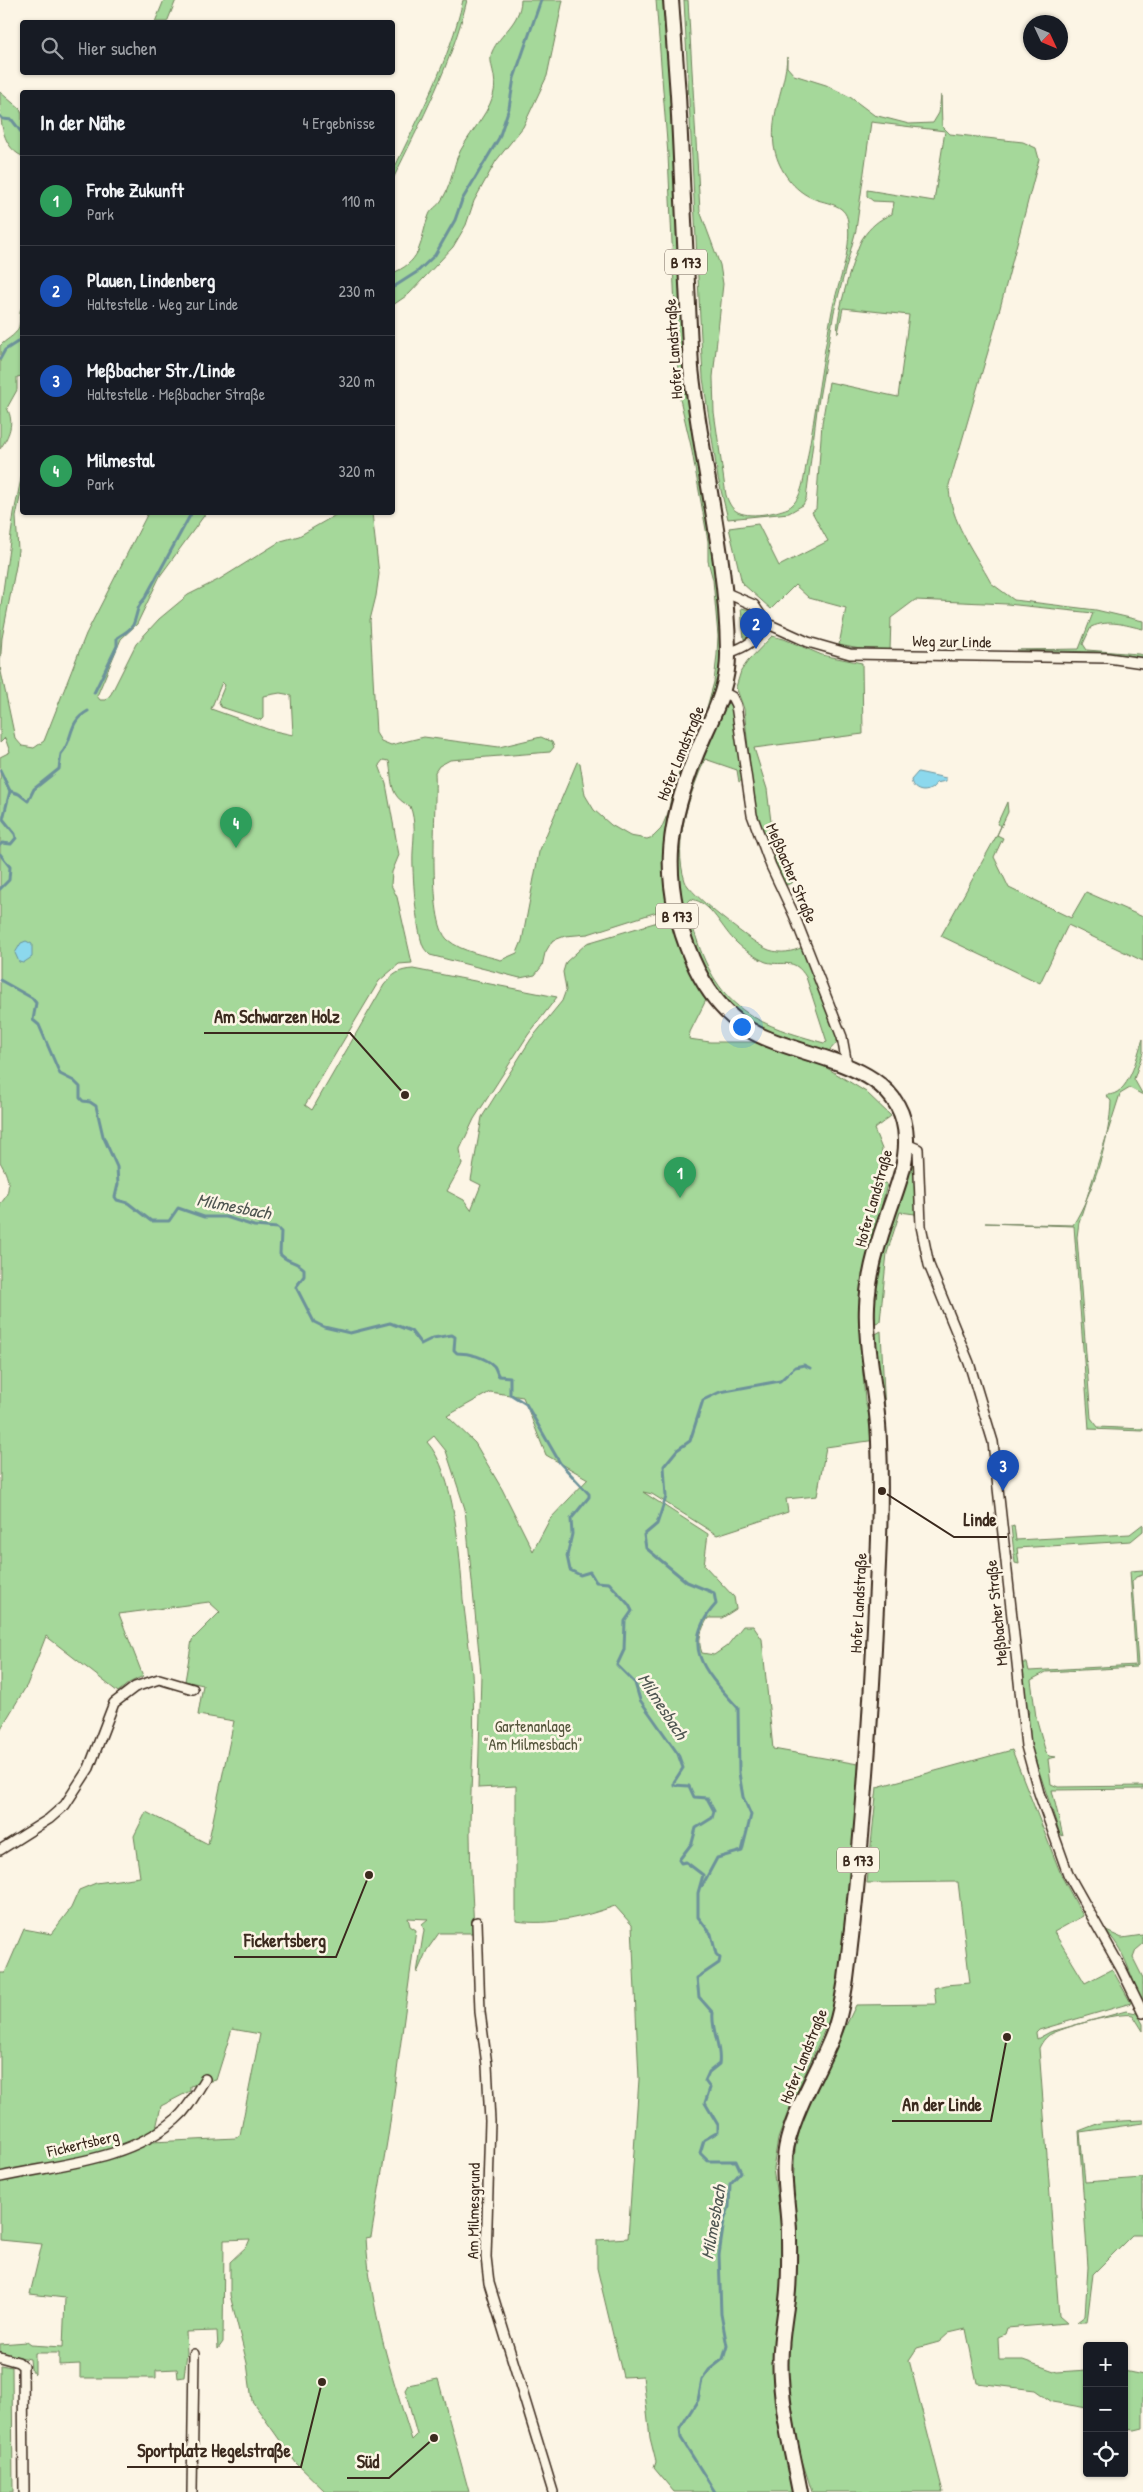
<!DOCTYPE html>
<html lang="de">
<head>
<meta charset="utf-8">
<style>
  :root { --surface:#171b24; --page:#20242c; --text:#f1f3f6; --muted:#9ea1a6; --line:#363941; --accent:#7c3aed }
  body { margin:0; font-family:"Patrick Hand",sans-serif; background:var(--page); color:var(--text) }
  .controls { position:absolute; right:15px; bottom:15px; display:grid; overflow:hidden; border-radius:5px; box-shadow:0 1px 4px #0004 }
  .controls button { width:45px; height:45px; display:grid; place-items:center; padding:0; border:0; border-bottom:1px solid var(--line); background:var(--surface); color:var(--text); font:25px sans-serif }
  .compass { position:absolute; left:1023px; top:15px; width:45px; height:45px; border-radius:50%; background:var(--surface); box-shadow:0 1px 4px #0004; rotate:134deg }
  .you { position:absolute; left:741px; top:1026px; width:18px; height:18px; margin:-12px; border:4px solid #fff; border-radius:50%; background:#1a73e8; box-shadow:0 0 0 8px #1a73e833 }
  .badge { display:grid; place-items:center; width:32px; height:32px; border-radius:50%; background:var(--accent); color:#fff; font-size:16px; font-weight:700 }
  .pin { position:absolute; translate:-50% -41px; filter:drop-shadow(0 1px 2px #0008) }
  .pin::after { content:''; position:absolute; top:26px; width:18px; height:15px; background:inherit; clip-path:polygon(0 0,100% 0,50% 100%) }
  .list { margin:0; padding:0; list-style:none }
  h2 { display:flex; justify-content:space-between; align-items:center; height:65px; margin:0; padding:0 20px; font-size:21px }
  h2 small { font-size:16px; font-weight:400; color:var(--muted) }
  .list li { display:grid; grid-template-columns:32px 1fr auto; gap:15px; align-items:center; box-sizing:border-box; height:90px; padding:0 20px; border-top:1px solid var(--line) }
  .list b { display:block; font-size:19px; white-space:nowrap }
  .list p { margin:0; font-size:16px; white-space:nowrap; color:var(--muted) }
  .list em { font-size:16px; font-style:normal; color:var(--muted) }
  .icon { flex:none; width:28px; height:28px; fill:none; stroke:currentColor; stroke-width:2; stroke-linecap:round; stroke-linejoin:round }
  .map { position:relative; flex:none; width:1143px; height:2492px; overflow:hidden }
  .search { position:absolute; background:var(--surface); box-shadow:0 1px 4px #0004; left:20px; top:20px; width:375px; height:55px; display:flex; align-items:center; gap:12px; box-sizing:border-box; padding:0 18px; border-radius:5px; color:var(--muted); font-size:19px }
  .panel { position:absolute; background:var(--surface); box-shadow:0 1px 4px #0004; left:20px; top:90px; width:375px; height:425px; border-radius:5px }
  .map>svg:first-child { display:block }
  .green { fill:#a5d89a; stroke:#70815c; fill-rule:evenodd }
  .water { fill:#8cd8ed; stroke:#6c929a }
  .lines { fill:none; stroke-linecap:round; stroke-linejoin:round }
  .stream { stroke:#6c929a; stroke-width:3 }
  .minor-casing { stroke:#3b2a1e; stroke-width:12 }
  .primary-casing { stroke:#3b2a1e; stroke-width:18 }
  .minor { stroke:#fcf5e5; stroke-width:9 }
  .primary { stroke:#fcf5e5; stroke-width:14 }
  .labels { text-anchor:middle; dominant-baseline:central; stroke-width:5; stroke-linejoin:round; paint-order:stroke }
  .shield { fill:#fcf5e5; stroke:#75675a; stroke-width:1 }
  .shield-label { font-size:15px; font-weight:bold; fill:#3b2a1e }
  .street-label { font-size:16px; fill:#3b2a1e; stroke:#fcf5e5 }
  .park-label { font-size:16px; fill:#56563d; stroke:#fcf5e5 }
  .water-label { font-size:18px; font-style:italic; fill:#4f5652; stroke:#fcf5e5 }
  .leader { fill:none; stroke:#3b2a1e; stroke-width:2 }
  .callout-dot { fill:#3b2a1e; stroke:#fcf5e5; stroke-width:2 }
  .callout-label { font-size:18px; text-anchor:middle; font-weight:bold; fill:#3b2a1e; stroke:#fcf5e5; stroke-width:5; stroke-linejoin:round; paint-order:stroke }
</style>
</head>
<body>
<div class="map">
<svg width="1143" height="2492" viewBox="0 0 1143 2492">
  <rect width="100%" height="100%" fill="#fcf5e5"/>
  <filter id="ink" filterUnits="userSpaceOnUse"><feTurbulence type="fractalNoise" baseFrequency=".02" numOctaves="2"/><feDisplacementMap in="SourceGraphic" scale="10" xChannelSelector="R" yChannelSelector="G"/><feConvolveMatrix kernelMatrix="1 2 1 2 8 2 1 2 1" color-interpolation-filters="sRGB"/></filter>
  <g filter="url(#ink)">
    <g class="green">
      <polygon points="164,0 176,0 167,22 155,22"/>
      <path d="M463 0H467C452 63 421 121 393 179V171C419 116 450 60 463 0Z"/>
      <path d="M521 0H563L547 76 523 127 496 161 474 201 466 225 453 247 409 294 393 305V273C404 268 412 263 418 251 423 240 424 226 429 215 431 209 438 206 441 201 450 188 452 173 457 158 466 136 486 118 493 96 499 76 487 63 492 52 500 33 520 24 521 0Z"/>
      <path d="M656 0H665L723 652 717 693 686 762 676 788 670 817 667 904 660 911 588 934 565 936 552 941 545 953 542 966 535 975 520 978 430 955C427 952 424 949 423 946 416 928 412 872 413 852 414 835 416 822 410 806 388 796 393 781 389 761L383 760 379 765 386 784 399 855 392 872 391 885 397 897 412 963 399 964 379 981 305 1105 312 1110 384 985C394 973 399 970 413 969L557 997 528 1035 474 1119 460 1149 462 1164 447 1191 464 1200 471 1210 481 1185 471 1180 482 1117 531 1039 562 1001 566 990 563 972 566 962 587 943 661 921 675 927 706 1000 690 1032 689 1039 710 1042H757L822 1065 866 1092 891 1116 874 1129 882 1149 879 1181 887 1184 865 1275 859 1321 865 1401 876 1440 826 1447 817 1496 786 1499 788 1512 717 1535 652 1494 643 1492 708 1534 704 1565 734 1597 736 1609 722 1618H708C701 1630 697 1640 702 1653L714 1655 727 1646 743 1626H753L762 1639 773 1749 858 1764 861 1768 842 1978 830 2018 788 2112 778 2139 773 2169 782 2230 781 2291 775 2335 773 2382 792 2492H674L654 2468 656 2462 650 2438 643 2376 623 2377 597 2268V2240L628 2238 639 2079 632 1925 615 1906C583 1917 550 1926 516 1921V1786L478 1788 481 1674 465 1509 446 1451 434 1436 427 1442C455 1473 460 1557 463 1599 465 1618 468 1636 470 1655 478 1714 470 1775 470 1834 470 1867 473 1900 474 1933H439L427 1950 417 1973 424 1930 422 1924 428 1919 408 1918 410 1926 416 1930 389 2130 371 2237 366 2238C370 2308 391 2374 412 2440L417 2435 405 2390 408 2385 438 2379 469 2492H326L296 2463 252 2401 247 2363 230 2295V2262L247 2246 250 2239 224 2240 223 2342 218 2349 217 2331 186 2332 187 2353 184 2377 178 2378 177 2369 156 2370V2378H80V2364L59 2365V2353H35V2374L31 2369 30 2359 0 2353V2344L27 2342 31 2345 63 2347 65 2298 30 2294 42 2244 0 2240V1973H5L24 1929 51 1934 71 1908 79 1890 96 1883 140 1877 134 1836 146 1812 208 1844 234 1721 198 1715 203 1685 185 1681 192 1640 220 1612 209 1602 119 1614 143 1676 129 1683 118 1692 46 1636 27 1685 0 1730V1204C13 1191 9 1177 0 1162V757L10 752 5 738 0 743V612L14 513 22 474V487L16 517 18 550 16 566 2 638 0 667 15 738 22 746 34 748 44 741 86 634 148 513H206L160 576 137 624 121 639 97 696 100 700H106L111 694 136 644 159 619 188 595 220 579 281 541 299 536 339 513H372L379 574 376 596 370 620 376 733 381 741 391 745 424 737 499 747 541 737 552 742 554 747 550 752 450 760 439 766 435 772C437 804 426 922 448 940 462 952 484 955 501 960L517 953 522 941 539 852 577 762 580 763 585 795 594 810 611 825 630 836 647 839 653 837 661 829 668 813 673 788 683 762 706 711 714 682 717 655 718 636 713 580 708 561V541L691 446 679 395 668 155ZM222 682 225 685 218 702 221 707 261 720 263 718V696L280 693 291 695 293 735 270 730 211 709ZM490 1392 523 1397 546 1455 588 1479 550 1519 533 1551 502 1489 475 1443 447 1416ZM232 2029 260 2034 240 2135 236 2138 152 2142 151 2136 155 2133 161 2106 190 2091V2086L216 2080Z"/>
      <path d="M684 0H688L700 211 720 265 723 284 713 377 714 412 726 495C728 501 731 508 736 511 748 519 776 513 788 508 803 500 804 475 807 460 816 411 822 360 832 311 838 282 852 251 848 222 846 202 823 204 810 197 791 188 777 166 774 146 770 112 785 89 787 57V67L794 75 826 85 850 97 874 115 909 124 933 123 939 113 941 95 942 126 950 134 1023 142 1036 148 1039 159 994 331 949 485C949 520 975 553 991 583L1014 600 1096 610 1143 621V629C1125 625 1109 619 1091 627L1083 644 1087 650 1138 654 1143 655V657L1097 652 1017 650 1079 649 1093 613 1007 604 915 600 891 618 890 651 865 650 839 645 846 608 809 598 795 585 771 609 742 583 729 528 758 524 779 566 828 541 812 512 816 509 822 423 829 382 898 397 909 315 843 308 838 333C834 321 855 251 862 239 870 227 879 219 892 214L894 202 873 201 867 196V190L934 201 945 131 871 122 856 230 834 312 817 410 806 499 803 505 789 513 728 519 718 478 703 378Z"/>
      <path d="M0 92 20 109 22 114V156C0 146 0 116 0 92Z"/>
      <path d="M22 306V376L17 377V390L7 408C15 423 9 436 0 449V346C5 340 15 336 18 329 21 323 18 315 22 306Z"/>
      <polygon points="741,608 751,610 757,620 753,634 744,639"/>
      <polygon points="772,636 784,639 822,655 862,663 863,734 754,748 767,789 772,830 778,846 768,850 755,814 744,709 736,687 741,671 748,661"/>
      <path d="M729 703 732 706 744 779 739 782 737 770 705 759C690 794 672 842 685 881 688 893 755 945 769 950 781 954 792 952 803 947L838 1041 829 1051C799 1041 764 1034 738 1014 687 975 671 881 680 821 686 781 711 741 726 704ZM691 899C712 902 722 930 737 943 743 949 758 959 766 962 785 967 793 956 806 977L827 1042 824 1043C760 1025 722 1012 698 943 694 930 688 917 687 903Z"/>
      <polygon points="1007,802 1008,812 997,835 1003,838 994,857 1009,888 1071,918 1086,892 1143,917 1143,961 1068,925 1040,983 941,936 997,835 1001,826 997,824"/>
      <polygon points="781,853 793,882 787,885 783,881 771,858"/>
      <path d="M1143 1039V1052L1134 1079 1143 1095 1130 1088 1120 1094 1079 1222 1077 1237 1091 1418 1098 1427 1143 1429V1431L1089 1429 1074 1226 985 1223 1073 1225C1093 1193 1110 1138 1111 1101L1106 1095C1130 1096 1136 1057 1143 1039Z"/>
      <polygon points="912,1156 914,1157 926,1260 923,1262 915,1214 900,1212 887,1253 880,1321 872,1325 875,1279"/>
      <polygon points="881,1331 885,1413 881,1411 874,1335"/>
      <polygon points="1143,1524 1143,1531 1131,1541 1017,1548 1019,1564 1015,1563 1011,1526 1014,1525 1016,1540 1130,1534"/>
      <polygon points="1143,1570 1143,1575 1136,1577 1132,1582 1138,1665 1136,1667 1046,1672 1031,1680 1036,1717 1046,1753 1049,1756 1056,1757 1048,1759 1051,1784 1058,1787 1143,1786 1143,1789 1052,1790 1063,1836 1060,1834 1025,1729 1029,1711 1024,1699 1022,1663 1027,1663 1029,1671 1136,1665 1130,1571"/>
      <path d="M1012 1750 1062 1877 1083 1916 1054 1932 1085 1983 1112 1969 1131 2003 1039 2030 1036 2033 1037 2039 1050 2032 1126 2011 1137 2013 1143 2024V2031L1133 2015C1118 2012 1063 2027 1049 2035 1044 2039 1042 2042 1039 2048L1059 2316 1067 2323 1007 2328 1005 2334 998 2337 999 2360H1023L1057 2372 1087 2370V2408L1052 2402 1035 2390 977 2383 966 2329 949 2333 939 2342 917 2348 909 2360 943 2492H812L801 2457 787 2384 788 2335 795 2294 797 2229 793 2189 795 2149 805 2110 856 2005 936 2004 934 1988 945 1985 970 1983 958 1882 867 1883 877 1787Z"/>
      <path d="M1104 1930 1122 1938 1143 1935V1944L1136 1950 1133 1958 1143 1978V2006C1133 1983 1124 1945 1104 1930Z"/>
      <polygon points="1143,2120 1143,2123 1080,2132 1085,2182 1143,2178 1143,2235 1132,2235 1093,2274 1087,2322 1077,2322 1085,2316 1088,2267 1079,2131 1102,2122"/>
      <polygon points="0,2365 12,2367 13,2492 0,2492"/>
      <polygon points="1124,2371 1143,2375 1143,2428 1135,2430 1124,2429"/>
    </g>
    <g class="water">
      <path d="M918 772 946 778V781L936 783C930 795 913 793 911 780Z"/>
      <polygon points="26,941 32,944 32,957 23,963 19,962 15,953 21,943"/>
    </g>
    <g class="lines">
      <g class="stream">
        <polyline points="0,116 3,119 12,120 22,133"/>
        <polyline points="392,288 417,272 435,255 455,220 462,200 499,138 509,108 514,78 541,0"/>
        <polyline points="0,359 5,350 22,339"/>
        <path d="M94 693 117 646V638C123 633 129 632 133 625 138 614 135 609 145 598L192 512"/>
        <polyline points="0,770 10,791 3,819 15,834 16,838 11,844 2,843 0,845"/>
        <path d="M10 791 19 794 28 801 34 789 59 769 61 754C74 740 67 722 88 711"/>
        <polyline points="0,854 10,867 9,880 0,889"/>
        <path d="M0 980 32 998 36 1003 33 1020 39 1025 60 1074 74 1081 80 1087V1098L83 1101 90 1102 96 1106 103 1136 117 1167 118 1184 115 1197 117 1200 128 1203 151 1221H169L178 1208 204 1217H226L254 1226 277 1228 281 1232 280 1254C286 1262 297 1261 304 1269V1276L296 1287 314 1322 324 1327 350 1333 390 1323 411 1331 421 1344 433 1338 452 1335 455 1337 454 1350 457 1353C469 1353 485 1357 494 1366 497 1370 496 1373 499 1376L510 1377V1394L526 1404 560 1463 589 1494V1497L571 1519 572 1534 567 1556 570 1570 580 1575 590 1572 596 1582 609 1583 629 1605 632 1611 625 1621 624 1650 617 1665 635 1683 640 1700 678 1754 683 1768 674 1782V1785L689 1786 694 1797 707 1798 714 1811 712 1818 696 1828 692 1843 679 1860 681 1863 686 1862 703 1875 698 1893V1917L711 1934 716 1954 720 1958 719 1963 697 1978 699 1997 713 2013C711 2031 722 2047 719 2064L709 2072 705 2081 710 2088 705 2103 718 2125V2132L704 2140 700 2153 708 2161H736L741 2172 730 2184 729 2207 724 2221 719 2255 721 2314 727 2346 723 2359 709 2370 702 2380 698 2400 680 2428 681 2438 715 2492"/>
        <path d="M702 1886 717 1858 742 1851 751 1815 743 1797 739 1773 738 1708C706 1673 678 1646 716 1604L714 1593 687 1582 646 1548 644 1535 657 1524 666 1497 664 1466 677 1450 690 1441 703 1400 720 1392 780 1381 795 1367 804 1365 810 1368"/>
      </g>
      <g class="minor-casing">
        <g id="minor">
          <polyline points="724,592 754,605 766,623 808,642 850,654 1108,658 1143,663"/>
          <path d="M728 653C746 647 758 640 766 623"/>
          <polyline points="723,692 732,697 736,705 752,815 771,866 794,915 842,1037 847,1065"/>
          <polyline points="906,1144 918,1149 921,1226 929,1265 969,1363 993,1442 1026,1746 1039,1793 1068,1874 1122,1970 1143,2013"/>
          <polyline points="0,1850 49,1819 65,1805 89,1768 114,1703 135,1687 159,1679 193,1689"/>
          <polyline points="477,1922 480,2012 487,2065 490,2121 486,2257 489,2283 553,2492"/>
          <path d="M0 2177C59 2164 128 2161 176 2119 188 2109 196 2093 205 2079"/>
          <polyline points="0,2357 18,2362 23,2366 24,2492"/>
          <polyline points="192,2492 194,2354"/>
        </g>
      </g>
      <g class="primary-casing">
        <path id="primary" d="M671 0 678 95 691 368C701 462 727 556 728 651 729 684 716 709 703 738 668 818 657 876 692 959 704 987 722 1012 748 1029 800 1061 904 1058 906 1139 907 1166 895 1192 887 1217 877 1245 868 1275 867 1306 865 1351 878 1397 879 1442 882 1511 877 1580 874 1648 868 1759 860 1869 846 1979 843 1998 840 2017 833 2035 819 2070 798 2103 788 2140 780 2170 788 2201 789 2231 789 2253 790 2277 787 2300 783 2327 779 2352 781 2379 783 2417 793 2455 800 2492"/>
      </g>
      <use href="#minor" class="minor"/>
      <use href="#primary" class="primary"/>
    </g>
  </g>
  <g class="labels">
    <g class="shield">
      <rect x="665" y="249.5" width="42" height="25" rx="4"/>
      <rect x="656" y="903.5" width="42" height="25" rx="4"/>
      <rect x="837" y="1847.5" width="42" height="25" rx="4"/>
    </g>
    <g class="shield-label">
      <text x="686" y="262">B 173</text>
      <text x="677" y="916">B 173</text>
      <text x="858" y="1860">B 173</text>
    </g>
    <g class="street-label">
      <text transform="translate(673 349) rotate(-94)">Hofer Landstraße</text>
      <text transform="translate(952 641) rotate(1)">Weg zur Linde</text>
      <text transform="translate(680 753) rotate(-68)">Hofer Landstraße</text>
      <text transform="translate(792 873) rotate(67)">Meßbacher Straße</text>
      <text transform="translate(873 1198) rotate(-74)">Hofer Landstraße</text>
      <text transform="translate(858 1603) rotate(-87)">Hofer Landstraße</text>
      <text transform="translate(996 1613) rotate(-96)">Meßbacher Straße</text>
      <text transform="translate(803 2056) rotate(-68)">Hofer Landstraße</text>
      <text transform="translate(83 2143) rotate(-13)">Fickertsberg</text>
      <text transform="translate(473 2211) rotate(-89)">Am Milmesgrund</text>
    </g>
    <g class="park-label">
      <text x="533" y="1726">Gartenanlage<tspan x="533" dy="18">"Am Milmesbach"</tspan></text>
    </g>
    <g class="water-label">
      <text transform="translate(234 1206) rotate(11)">Milmesbach</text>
      <text transform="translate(663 1706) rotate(57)">Milmesbach</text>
      <text transform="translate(713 2222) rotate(-80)">Milmesbach</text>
    </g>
  </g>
  <path class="leader" d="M405 1095L350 1033H204M882 1491L954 1537H1007M369 1875L336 1957H234M1007 2037L991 2121H892M322 2382L301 2467H127M434 2438L389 2478H347"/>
  <g class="callout-dot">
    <circle cx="405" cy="1095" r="5"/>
    <circle cx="882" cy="1491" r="5"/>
    <circle cx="369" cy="1875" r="5"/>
    <circle cx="1007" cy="2037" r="5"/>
    <circle cx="322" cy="2382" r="5"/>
    <circle cx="434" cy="2438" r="5"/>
  </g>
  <g class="callout-label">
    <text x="277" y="1023">Am Schwarzen Holz</text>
    <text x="980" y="1526">Linde</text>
    <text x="285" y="1947">Fickertsberg</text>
    <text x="942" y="2111">An der Linde</text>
    <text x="214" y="2457">Sportplatz Hegelstraße</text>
    <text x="368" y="2468">Süd</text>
  </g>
</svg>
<div class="controls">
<button>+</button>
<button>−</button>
<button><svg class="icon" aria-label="locate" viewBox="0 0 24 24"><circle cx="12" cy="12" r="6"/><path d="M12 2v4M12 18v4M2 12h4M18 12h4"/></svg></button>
</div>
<svg class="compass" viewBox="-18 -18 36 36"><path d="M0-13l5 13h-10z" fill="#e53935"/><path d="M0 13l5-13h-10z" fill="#9ea1a6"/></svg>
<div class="you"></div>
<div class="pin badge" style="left:680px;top:1198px;background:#2e9e5b">1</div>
<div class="pin badge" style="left:756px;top:649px;background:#1a4fb4">2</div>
<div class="pin badge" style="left:1003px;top:1491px;background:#1a4fb4">3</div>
<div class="pin badge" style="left:236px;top:848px;background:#2e9e5b">4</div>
<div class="search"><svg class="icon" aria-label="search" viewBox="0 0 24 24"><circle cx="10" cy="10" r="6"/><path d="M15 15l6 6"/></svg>Hier suchen</div>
<section class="panel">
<h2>In der Nähe<small>4 Ergebnisse</small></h2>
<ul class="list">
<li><span class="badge" style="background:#2e9e5b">1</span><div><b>Frohe Zukunft</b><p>Park</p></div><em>110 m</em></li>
<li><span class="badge" style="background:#1a4fb4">2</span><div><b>Plauen, Lindenberg</b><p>Haltestelle · Weg zur Linde</p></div><em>230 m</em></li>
<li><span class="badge" style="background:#1a4fb4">3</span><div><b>Meßbacher Str./Linde</b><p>Haltestelle · Meßbacher Straße</p></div><em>320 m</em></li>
<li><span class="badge" style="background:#2e9e5b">4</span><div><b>Milmestal</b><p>Park</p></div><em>320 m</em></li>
</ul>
</section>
</div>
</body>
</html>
